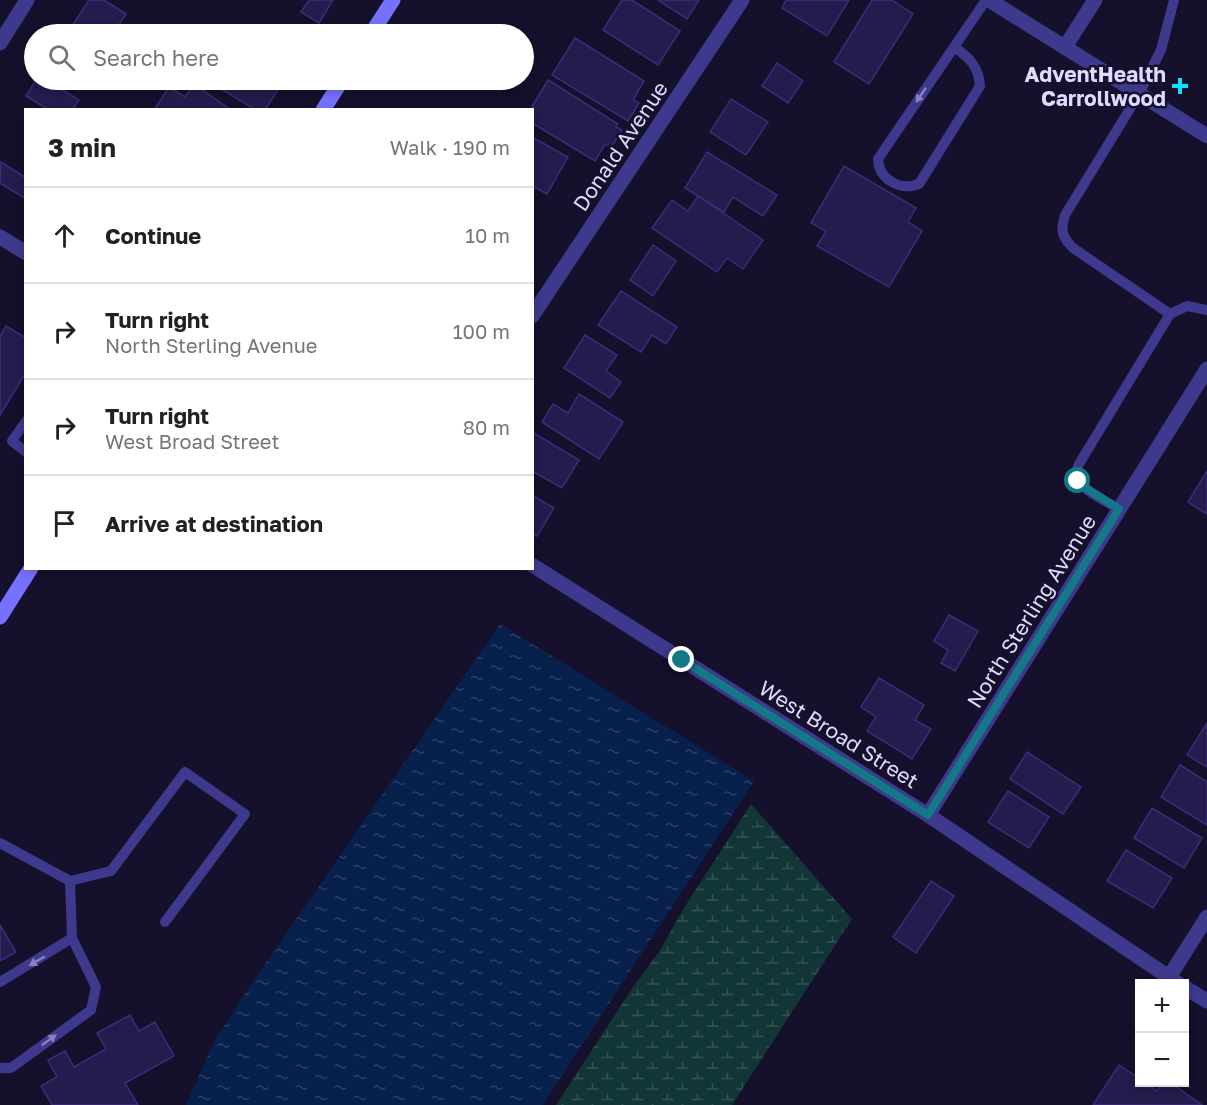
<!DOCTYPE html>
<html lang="en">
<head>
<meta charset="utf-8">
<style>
  :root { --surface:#fff; --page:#f2f2f2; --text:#202124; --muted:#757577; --line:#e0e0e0 }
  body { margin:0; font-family:"Golos Text",sans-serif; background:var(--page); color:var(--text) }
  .controls { position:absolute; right:18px; bottom:18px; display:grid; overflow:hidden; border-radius:0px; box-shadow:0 3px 9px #0003 }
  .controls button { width:54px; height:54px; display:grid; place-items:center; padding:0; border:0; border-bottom:2px solid var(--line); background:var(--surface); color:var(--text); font:30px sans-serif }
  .stop { position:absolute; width:18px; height:18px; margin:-14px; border:4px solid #147987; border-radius:50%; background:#fff }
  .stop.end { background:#147987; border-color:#fff; box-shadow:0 2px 6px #0008 }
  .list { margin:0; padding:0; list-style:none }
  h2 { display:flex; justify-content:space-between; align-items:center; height:78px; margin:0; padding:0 24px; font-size:26px }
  h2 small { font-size:20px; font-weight:400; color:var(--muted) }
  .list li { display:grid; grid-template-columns:39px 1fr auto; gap:18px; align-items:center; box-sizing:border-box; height:96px; padding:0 24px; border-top:2px solid var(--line) }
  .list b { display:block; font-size:22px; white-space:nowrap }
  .list p { margin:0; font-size:20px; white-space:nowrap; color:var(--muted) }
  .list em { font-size:20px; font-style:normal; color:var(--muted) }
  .icon { flex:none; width:33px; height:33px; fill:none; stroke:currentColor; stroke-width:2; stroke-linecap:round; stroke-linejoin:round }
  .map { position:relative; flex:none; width:1207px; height:1105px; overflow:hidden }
  .search { position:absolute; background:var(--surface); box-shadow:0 3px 9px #0003; left:24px; top:24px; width:510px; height:66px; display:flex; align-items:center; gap:15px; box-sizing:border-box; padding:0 21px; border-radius:33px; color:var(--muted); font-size:22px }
  .panel { position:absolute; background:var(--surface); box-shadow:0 3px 9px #0003; left:24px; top:108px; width:510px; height:462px; border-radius:0px }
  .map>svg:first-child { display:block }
  .wetland { fill:url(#wetland-marsh) }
  .water { fill:url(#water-ripples) }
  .building { fill:#251b4d; stroke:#3c2c7a; stroke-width:1.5 }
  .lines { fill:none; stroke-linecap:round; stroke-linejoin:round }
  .lane { stroke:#3d398c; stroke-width:10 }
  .street { stroke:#3d398c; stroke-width:15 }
  .secondary { stroke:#7671ff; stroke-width:15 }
  .oneway { fill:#8681c0 }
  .route { stroke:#147987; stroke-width:8 }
  .poi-dot { fill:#06e4ff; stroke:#15102b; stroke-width:2 }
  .labels { text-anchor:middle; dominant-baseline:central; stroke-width:5; stroke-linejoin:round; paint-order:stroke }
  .poi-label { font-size:21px; font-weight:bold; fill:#dfdaff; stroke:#15102b; text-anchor:end }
  .street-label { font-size:21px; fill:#dfdaff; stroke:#15102b }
</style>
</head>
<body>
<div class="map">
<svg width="1207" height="1105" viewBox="0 0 1207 1105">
  <defs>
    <pattern id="wetland-marsh" width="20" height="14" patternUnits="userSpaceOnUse" patternTransform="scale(1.5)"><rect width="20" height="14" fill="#123635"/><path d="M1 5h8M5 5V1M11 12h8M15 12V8" fill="none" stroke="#345253"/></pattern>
    <pattern id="water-ripples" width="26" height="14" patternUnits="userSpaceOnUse" patternTransform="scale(1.5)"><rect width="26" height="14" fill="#08204c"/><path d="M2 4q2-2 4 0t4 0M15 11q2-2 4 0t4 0" fill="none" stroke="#2c4067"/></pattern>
  </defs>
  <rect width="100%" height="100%" fill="#15102b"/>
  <polygon class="wetland" points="751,804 852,919 732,1105 556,1105 635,984 659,952 682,911"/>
  <polygon class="water" points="500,624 754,781 543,1105 186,1105 215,1040 241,999"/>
  <g class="building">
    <polygon points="89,0 104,0 126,14 113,34 67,34"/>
    <polygon points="309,0 333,0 319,23 301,12"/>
    <polygon points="622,0 632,0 680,31 658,65 603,30"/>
    <polygon points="658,0 699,0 687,19"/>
    <polygon points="786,0 849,0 827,36 782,8"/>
    <polygon points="872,0 892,0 913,14 869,84 834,62"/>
    <polygon points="575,38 644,81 633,100 639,103 628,121 552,75"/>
    <polygon points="777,63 803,81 788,103 762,86"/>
    <polygon points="36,80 46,80 79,100 72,110 49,110 26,96"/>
    <polygon points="206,80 284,80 265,110 256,110"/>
    <polygon points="548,80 618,124 616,127 622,130 611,148 605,144 595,161 532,123 532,110 530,110"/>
    <polygon points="194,84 231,110 154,110 169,87 185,97"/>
    <polygon points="731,99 768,122 746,155 710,132"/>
    <polygon points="532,137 568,157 547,194 532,186"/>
    <polygon points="707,152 777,195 763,216 733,197 724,212 685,188"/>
    <polygon points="1,162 26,178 26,199 0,183"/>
    <polygon points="844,166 916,208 908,222 922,231 889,287 817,246 826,231 811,223"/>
    <polygon points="698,196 763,240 743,269 727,258 717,272 652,228 672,200 688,211"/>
    <polygon points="653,245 676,261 653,296 630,280"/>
    <polygon points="621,291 677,327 666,344 652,335 641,352 598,325"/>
    <polygon points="6,326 26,338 26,378 23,377 0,415 0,336"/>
    <polygon points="585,335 617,355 606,371 621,382 610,398 564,368"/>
    <polygon points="579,394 623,422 599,459 542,422 553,404 568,413"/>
    <polygon points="532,432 579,460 562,488 532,471"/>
    <polygon points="1207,471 1207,514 1188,502"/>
    <polygon points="532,495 554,508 537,536 532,534"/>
    <polygon points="949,615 978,631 955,671 941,663 948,650 934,641"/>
    <polygon points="879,678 924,705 915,720 931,729 912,759 867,731 876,717 861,707"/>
    <polygon points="1207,723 1207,767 1187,755"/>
    <polygon points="1027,752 1081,787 1063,814 1010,779"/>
    <polygon points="1180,765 1207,782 1207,825 1161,797"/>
    <polygon points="1008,791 1049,817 1029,848 988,822"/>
    <polygon points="1152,808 1202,838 1184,868 1134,838"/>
    <polygon points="1126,850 1172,878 1153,908 1107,881"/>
    <polygon points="931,881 954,896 916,953 893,937"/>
    <polygon points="0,925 16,952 0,961"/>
    <polygon points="130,1015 139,1031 155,1022 174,1056 125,1083 138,1105 52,1105 41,1086 57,1077 48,1060 65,1051 74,1067 106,1049 97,1033"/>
    <polygon points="1119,1065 1140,1079 1140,1082 1144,1082 1157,1091 1163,1082 1169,1082 1202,1105 1093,1105"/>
  </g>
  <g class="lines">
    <g class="lane">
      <path d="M954 47C969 57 979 67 980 86L919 184C900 191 879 180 878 159L986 0"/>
      <polyline points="1170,314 1187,306 1207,310"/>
      <polyline points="26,421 12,441 26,452"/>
      <path d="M1119 509C1108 502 1076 488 1076 473 1076 470 1078 467 1079 464L1170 314 1073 248C1062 237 1060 230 1065 215L1139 94 1161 50 1174 0"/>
      <polyline points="0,843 70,881 111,871 185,772 245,814 165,922"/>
      <polyline points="0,982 72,938"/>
      <polyline points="0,1068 11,1068 91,1010 96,987 72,938 70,881"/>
    </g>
    <g class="street">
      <polyline points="989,0 1207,136"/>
      <polyline points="0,43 27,0"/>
      <polyline points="1065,47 1095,0"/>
      <polyline points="0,237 26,253"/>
      <polyline points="532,316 742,0"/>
      <polyline points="532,565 928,815 1179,984"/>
      <polyline points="928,815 1207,369"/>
      <polyline points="1169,977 1207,917"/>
      <polyline points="1184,987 1207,1001"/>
    </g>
    <g class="secondary">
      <polyline points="371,34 393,0"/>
      <polyline points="323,110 342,80"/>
      <polyline points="0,617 31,568"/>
    </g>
  </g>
  <defs><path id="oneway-solid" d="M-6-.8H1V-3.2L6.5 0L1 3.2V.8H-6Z" transform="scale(1.5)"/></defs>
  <g class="oneway">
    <use href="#oneway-solid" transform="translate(921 95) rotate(124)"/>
    <use href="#oneway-solid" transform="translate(37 961) rotate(150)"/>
    <use href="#oneway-solid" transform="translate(49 1040) rotate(-36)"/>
  </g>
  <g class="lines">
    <polyline class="route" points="682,660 928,815 1119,509 1084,487 1078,481"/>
  </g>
  <path class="poi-dot" d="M1177 77h6v6h6v6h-6v6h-6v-6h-6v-6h6z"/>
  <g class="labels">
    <g class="poi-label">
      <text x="1166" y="74">AdventHealth<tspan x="1166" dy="24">Carrollwood</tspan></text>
    </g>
    <g class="street-label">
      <text transform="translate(620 146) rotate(-56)">Donald Avenue</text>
      <text transform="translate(1031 611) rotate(-58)">North Sterling Avenue</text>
      <text transform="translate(839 734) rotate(32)">West Broad Street</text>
    </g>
  </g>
</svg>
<div class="controls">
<button>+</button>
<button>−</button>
</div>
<div class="stop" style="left:1078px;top:481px"></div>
<div class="stop end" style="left:682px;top:660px"></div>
<div class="search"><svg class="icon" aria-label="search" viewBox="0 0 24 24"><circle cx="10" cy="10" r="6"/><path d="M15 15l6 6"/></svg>Search here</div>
<section class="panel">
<h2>3 min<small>Walk · 190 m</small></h2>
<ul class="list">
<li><svg class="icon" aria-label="ahead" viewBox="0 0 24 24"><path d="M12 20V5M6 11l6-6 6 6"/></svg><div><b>Continue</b></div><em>10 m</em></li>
<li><svg class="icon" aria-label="right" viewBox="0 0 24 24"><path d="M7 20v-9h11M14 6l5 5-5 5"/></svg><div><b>Turn right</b><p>North Sterling Avenue</p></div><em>100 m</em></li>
<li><svg class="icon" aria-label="right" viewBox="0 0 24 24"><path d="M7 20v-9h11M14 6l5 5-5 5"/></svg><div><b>Turn right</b><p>West Broad Street</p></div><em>80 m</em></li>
<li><svg class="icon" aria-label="arrive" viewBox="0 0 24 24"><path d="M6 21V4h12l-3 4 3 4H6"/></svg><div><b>Arrive at destination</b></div></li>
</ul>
</section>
</div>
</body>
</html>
